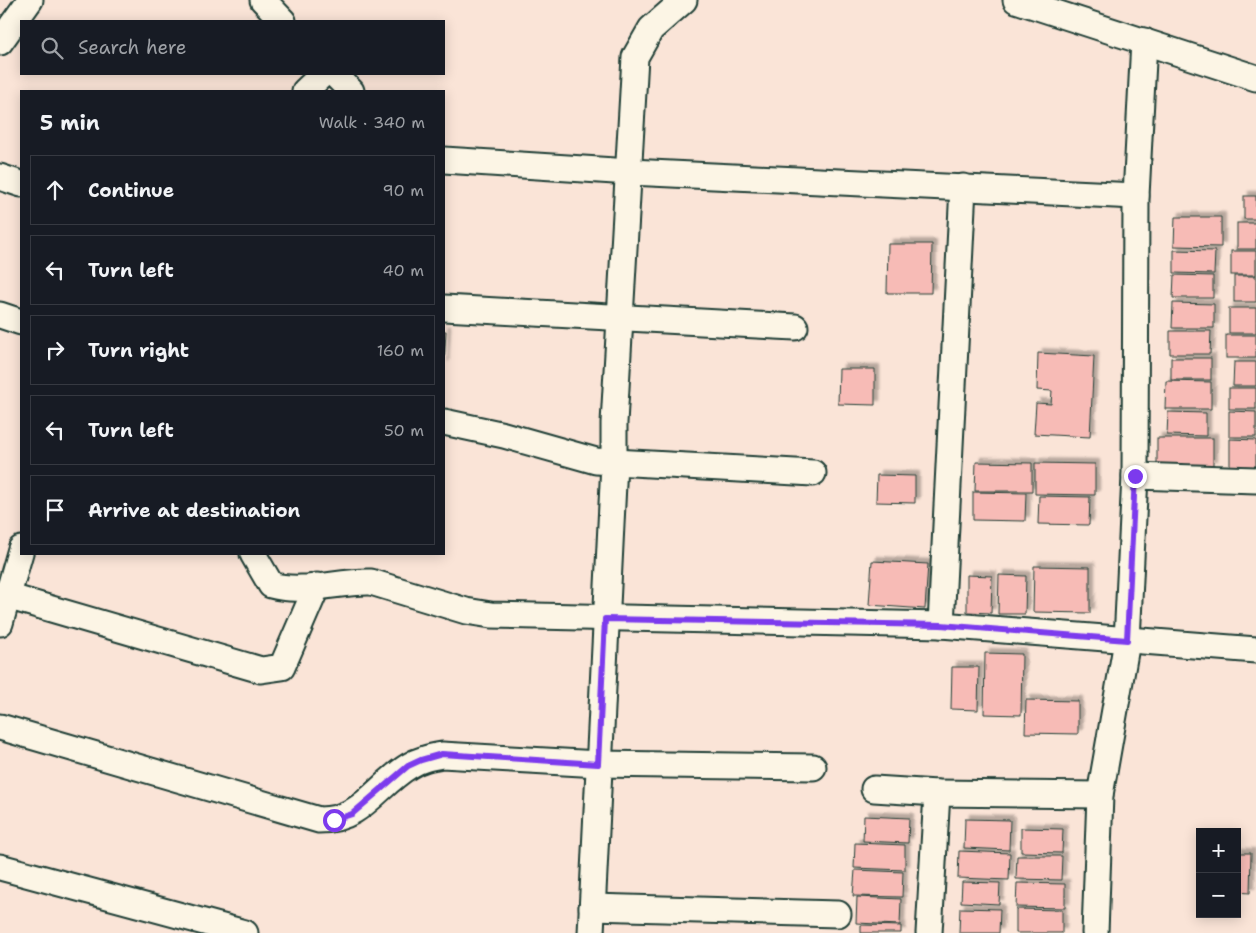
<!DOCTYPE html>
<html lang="en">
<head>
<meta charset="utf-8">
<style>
  :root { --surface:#171b24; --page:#20242c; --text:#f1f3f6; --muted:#9ea1a6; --line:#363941 }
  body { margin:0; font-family:"Shantell Sans",sans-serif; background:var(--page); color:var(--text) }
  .controls { position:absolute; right:15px; bottom:15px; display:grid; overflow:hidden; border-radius:0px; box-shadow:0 2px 12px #0003 }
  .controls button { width:45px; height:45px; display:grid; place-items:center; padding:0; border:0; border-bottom:1px solid var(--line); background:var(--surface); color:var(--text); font:25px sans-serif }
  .stop { position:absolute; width:15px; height:15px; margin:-11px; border:4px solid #7c3aed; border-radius:50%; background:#fff }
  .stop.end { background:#7c3aed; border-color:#fff; box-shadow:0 1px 5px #0008 }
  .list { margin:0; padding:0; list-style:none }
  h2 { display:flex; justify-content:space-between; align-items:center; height:65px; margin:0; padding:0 20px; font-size:21px }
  h2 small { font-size:16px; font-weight:400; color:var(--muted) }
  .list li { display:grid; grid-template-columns:32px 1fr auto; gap:15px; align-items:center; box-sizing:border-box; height:70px; margin:0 10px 10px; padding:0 10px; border:1px solid var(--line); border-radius:0px }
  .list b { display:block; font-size:19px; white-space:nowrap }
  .list em { font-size:16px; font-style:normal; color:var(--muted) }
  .icon { flex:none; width:28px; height:28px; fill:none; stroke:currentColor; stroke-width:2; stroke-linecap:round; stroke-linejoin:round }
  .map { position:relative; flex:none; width:1256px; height:933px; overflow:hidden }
  .search { position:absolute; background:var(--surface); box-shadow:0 2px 12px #0003; left:20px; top:20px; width:425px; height:55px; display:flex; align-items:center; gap:12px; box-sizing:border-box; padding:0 18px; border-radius:0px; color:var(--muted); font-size:19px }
  .panel { position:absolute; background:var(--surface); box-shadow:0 2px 12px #0003; left:20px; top:90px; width:425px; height:465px; border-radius:0px }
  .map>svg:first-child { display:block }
  .building { fill:#f7bbb6; stroke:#1f3d34; filter:url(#shadow) }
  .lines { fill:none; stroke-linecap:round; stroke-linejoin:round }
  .street-casing { stroke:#1f3d34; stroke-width:29 }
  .street { stroke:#fcf5e5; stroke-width:25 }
  .route { stroke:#7c3aed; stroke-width:6 }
</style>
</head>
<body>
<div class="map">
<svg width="1256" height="933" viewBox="0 0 1256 933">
  <defs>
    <filter id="shadow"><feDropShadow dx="4.5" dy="-4.5" stdDeviation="1" flood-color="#0004"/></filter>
  </defs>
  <rect width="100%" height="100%" fill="#fae4d7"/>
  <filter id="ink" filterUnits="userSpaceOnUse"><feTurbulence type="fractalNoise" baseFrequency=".02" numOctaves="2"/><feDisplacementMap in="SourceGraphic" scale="10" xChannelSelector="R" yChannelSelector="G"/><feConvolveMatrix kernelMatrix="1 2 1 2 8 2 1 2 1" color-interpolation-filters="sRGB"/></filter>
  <g filter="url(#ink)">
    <g class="building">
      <rect x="1244" y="196" width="12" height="23"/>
      <polygon points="1175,217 1221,217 1221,247 1174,246"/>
      <rect x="1237" y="223" width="19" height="26"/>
      <polygon points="888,244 932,244 931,293 887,293"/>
      <polygon points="1174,250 1215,251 1214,274 1174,273"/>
      <rect x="1231" y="251" width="25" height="24"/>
      <polygon points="1174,275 1213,276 1213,298 1173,298"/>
      <rect x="1234" y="276" width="22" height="26"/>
      <polygon points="1173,303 1214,304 1214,328 1172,328"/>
      <rect x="1229" y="308" width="27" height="25"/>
      <polygon points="444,331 446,331 444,366"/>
      <polygon points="1170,331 1211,331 1210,354 1170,354"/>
      <rect x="1226" y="335" width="30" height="23"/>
      <polygon points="1038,353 1094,356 1090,437 1034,434 1036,403 1051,404 1052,391 1037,390"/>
      <rect x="1171" y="358" width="40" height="22"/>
      <polygon points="1234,362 1256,362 1256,386 1233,386"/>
      <polygon points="839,369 875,369 875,405 838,404"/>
      <polygon points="1166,381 1211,382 1211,409 1165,409"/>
      <rect x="1229" y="388" width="27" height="21"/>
      <polygon points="1229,411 1256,412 1256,437 1229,437"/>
      <polygon points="1168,412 1206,413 1206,436 1167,435"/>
      <rect x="1157" y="438" width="56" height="27"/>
      <polygon points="1230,439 1256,440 1256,467 1230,467"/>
      <polygon points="976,462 1032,463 1032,491 975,491"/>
      <polygon points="1035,463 1095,464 1095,495 1035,494"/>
      <polygon points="877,475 915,476 915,503 876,502"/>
      <polygon points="973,492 1026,493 1025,521 973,520"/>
      <polygon points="1039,496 1090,497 1089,525 1038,524"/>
      <polygon points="872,561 928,564 925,609 869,605"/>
      <polygon points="1034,566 1090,567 1090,613 1033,612"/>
      <polygon points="967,575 992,576 991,613 967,612"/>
      <polygon points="999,575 1026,576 1025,614 998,614"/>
      <polygon points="985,653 1022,654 1021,715 984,714"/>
      <polygon points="952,667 979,667 978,710 951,709"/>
      <polygon points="1026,700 1078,701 1078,734 1025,733"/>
      <polygon points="864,816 909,818 908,843 863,841"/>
      <polygon points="965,819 1010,820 1009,850 964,848"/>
      <polygon points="1021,828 1063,829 1062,853 1021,852"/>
      <polygon points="855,843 905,845 905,870 854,868"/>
      <polygon points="959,851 1010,853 1009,880 958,878"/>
      <polygon points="1199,852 1200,852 1200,892 1198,892"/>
      <polygon points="1237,853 1251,853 1250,893 1237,892"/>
      <polygon points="1017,856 1062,856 1061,880 1016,879"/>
      <polygon points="855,870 903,872 902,897 853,896"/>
      <polygon points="962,882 1000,883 999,904 961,902"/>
      <polygon points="1017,883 1065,884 1065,908 1016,907"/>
      <polygon points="857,897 901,899 900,925 856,923"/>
      <polygon points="960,908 1000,909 999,933 959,933"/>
      <polygon points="1016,909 1062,910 1062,933 1016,933"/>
      <polygon points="861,925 901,926 901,933 861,933"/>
    </g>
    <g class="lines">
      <g class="street-casing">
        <g id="street">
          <polyline points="263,0 283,21"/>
          <polyline points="1016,0 1256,78"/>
          <polyline points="0,42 30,0"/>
          <polyline points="334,74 351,91"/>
          <polyline points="305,91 323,74"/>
          <polyline points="444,160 630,172 1136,196"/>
          <polyline points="0,177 21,184"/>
          <polyline points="963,187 941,625 1256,650"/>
          <polyline points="444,308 795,327"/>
          <polyline points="0,315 21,322"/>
          <polyline points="444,422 504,435 596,461 813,473"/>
          <polyline points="1135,476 1256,480"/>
          <path d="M253 554 271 585C303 594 338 581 371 582L466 611 491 615 941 625"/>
          <polyline points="0,594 261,670 282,667 317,586"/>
          <polyline points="0,623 21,549"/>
          <path d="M0 727 319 820C362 820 376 786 409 766 420 759 431 757 442 755L599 764 813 767"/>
          <polyline points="874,789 937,793"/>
          <polyline points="0,867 245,933"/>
          <polyline points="592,907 838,914"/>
          <polyline points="591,933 614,463 614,423 635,57 651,29 684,0"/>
          <polyline points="929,933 937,793 1100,795"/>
          <polyline points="1095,933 1100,795 1127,641 1135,476 1136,196 1144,41"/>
        </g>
      </g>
      <use href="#street" class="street"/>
    </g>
  </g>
  <g class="lines" filter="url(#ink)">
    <polyline class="route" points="334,820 352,814 408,766 421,760 442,754 598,764 605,619 941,625 1127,640 1135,476"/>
  </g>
</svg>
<div class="controls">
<button>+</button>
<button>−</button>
</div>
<div class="stop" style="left:334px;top:820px"></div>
<div class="stop end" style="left:1135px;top:476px"></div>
<div class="search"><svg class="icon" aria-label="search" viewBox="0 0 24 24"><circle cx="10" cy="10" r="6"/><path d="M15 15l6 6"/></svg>Search here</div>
<section class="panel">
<h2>5 min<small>Walk · 340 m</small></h2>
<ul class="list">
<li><svg class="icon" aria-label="ahead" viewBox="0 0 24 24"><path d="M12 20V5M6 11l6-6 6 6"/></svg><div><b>Continue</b></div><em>90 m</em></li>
<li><svg class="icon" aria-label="left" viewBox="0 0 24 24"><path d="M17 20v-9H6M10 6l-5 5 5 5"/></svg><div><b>Turn left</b></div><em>40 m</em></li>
<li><svg class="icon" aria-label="right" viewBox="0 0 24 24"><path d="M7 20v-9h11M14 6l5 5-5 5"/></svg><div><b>Turn right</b></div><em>160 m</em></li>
<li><svg class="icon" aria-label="left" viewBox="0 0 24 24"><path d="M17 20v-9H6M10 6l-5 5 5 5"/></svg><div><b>Turn left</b></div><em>50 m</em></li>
<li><svg class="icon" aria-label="arrive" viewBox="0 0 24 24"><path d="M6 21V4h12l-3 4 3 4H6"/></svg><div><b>Arrive at destination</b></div></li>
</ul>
</section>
</div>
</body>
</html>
